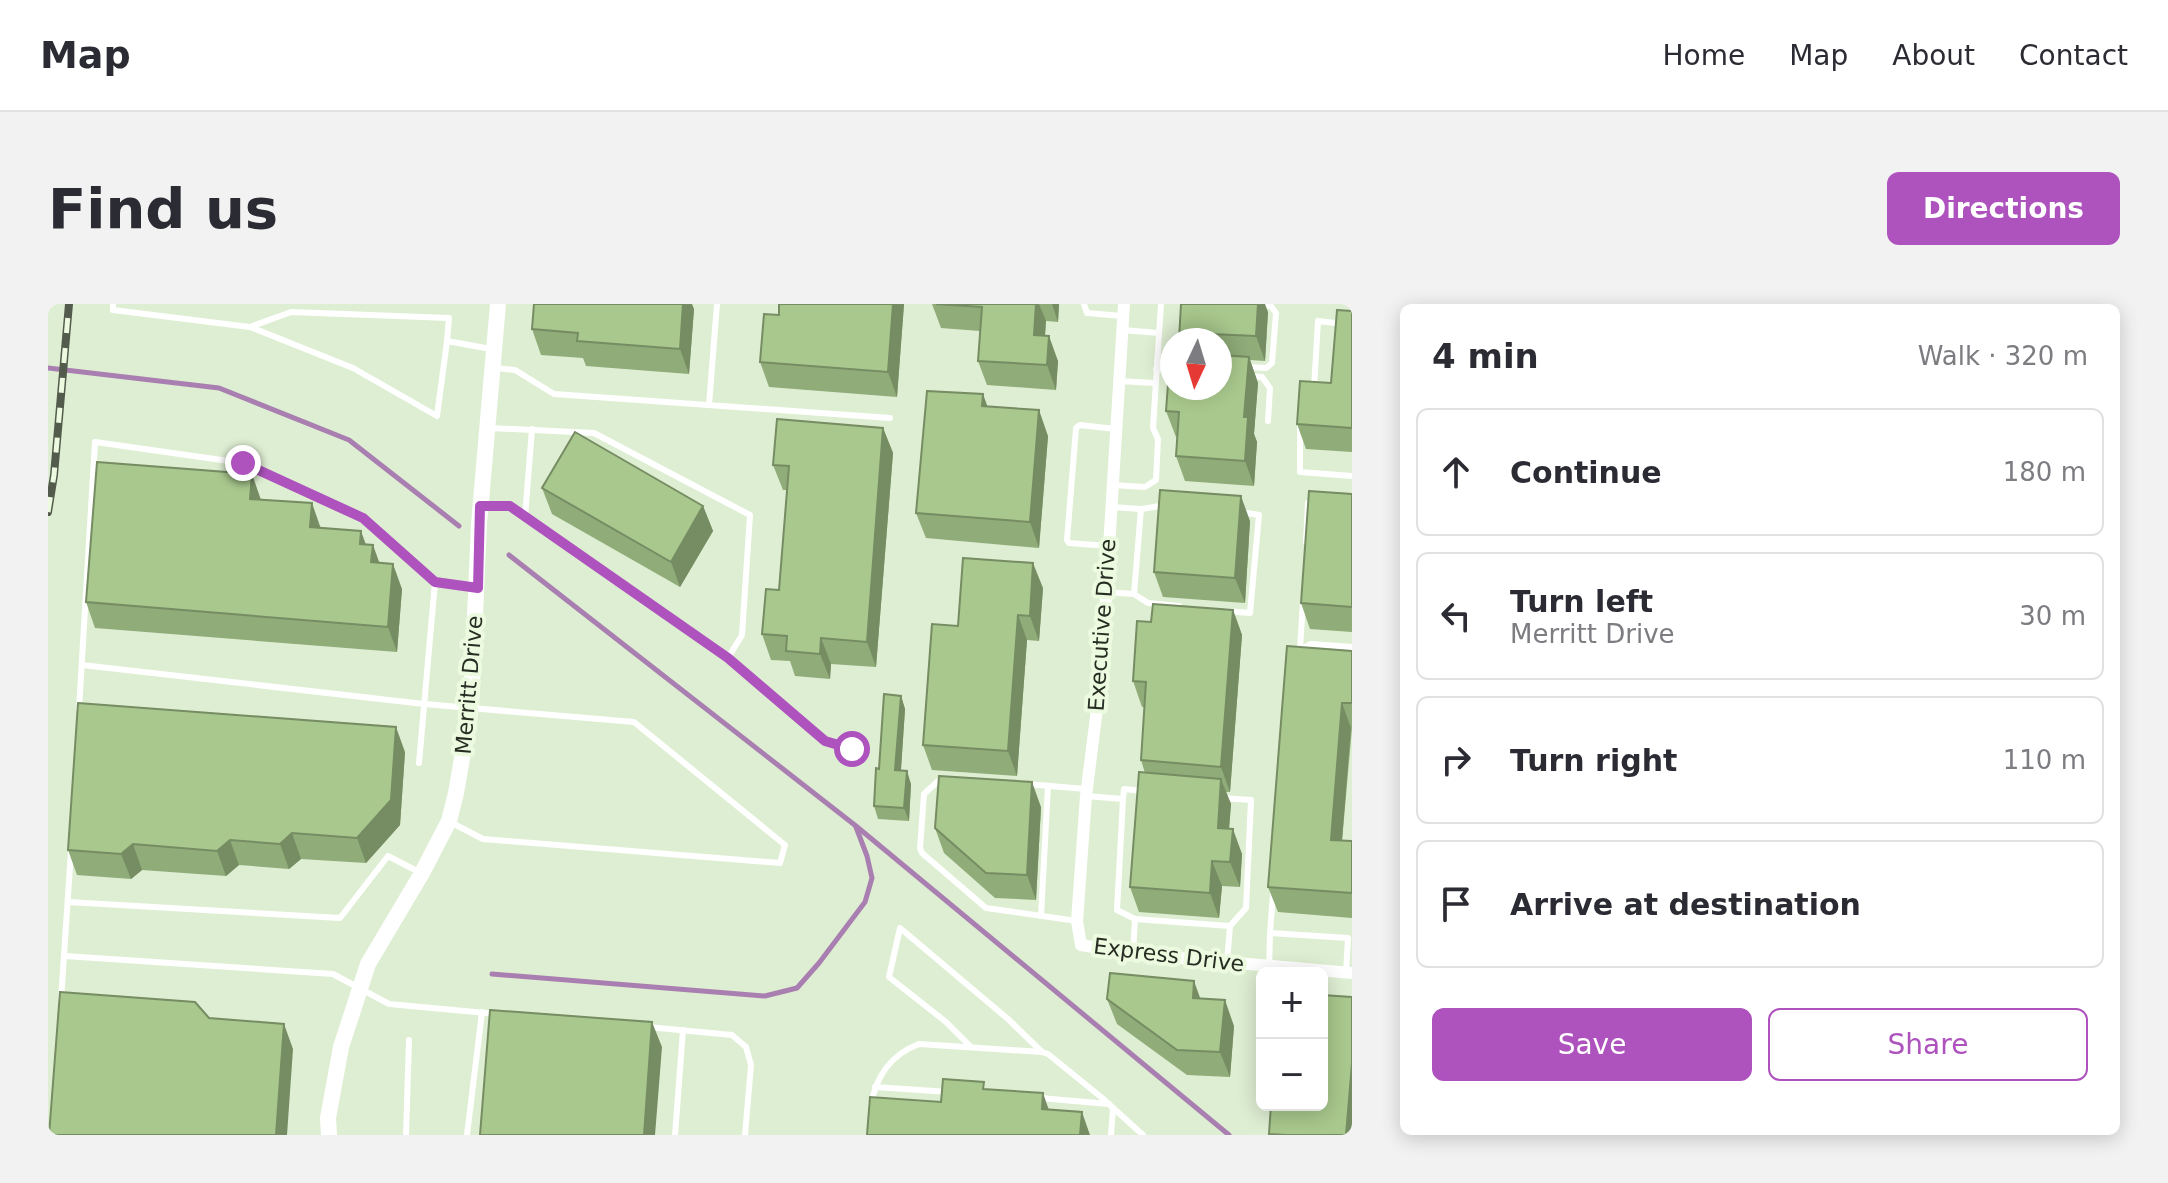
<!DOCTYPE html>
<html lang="en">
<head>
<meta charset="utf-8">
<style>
  :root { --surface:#fff; --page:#f2f2f3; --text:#2b2b33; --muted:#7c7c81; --line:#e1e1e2; --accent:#ae52be }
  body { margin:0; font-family:"DejaVu Sans",sans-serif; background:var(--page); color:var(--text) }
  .controls { position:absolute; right:24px; bottom:24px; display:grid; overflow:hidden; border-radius:12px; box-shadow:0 4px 20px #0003 }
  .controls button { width:72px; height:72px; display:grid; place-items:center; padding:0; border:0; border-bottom:2px solid var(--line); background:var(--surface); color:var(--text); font:40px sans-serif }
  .compass { position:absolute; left:1112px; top:24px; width:72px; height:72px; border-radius:50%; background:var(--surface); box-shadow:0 4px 20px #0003; rotate:184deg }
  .stop { position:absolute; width:24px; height:24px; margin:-18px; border:6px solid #ae52be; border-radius:50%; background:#fff }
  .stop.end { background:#ae52be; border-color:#fff; box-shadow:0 2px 8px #0008 }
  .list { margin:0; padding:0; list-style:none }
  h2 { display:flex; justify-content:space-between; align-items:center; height:104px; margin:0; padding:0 32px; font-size:34px }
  h2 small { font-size:26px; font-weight:400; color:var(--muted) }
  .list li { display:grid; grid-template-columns:52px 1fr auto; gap:24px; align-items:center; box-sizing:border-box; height:128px; margin:0 16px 16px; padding:0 16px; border:2px solid var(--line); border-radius:12px }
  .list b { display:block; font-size:30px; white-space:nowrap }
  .list p { margin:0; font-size:26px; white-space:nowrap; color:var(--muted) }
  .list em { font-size:26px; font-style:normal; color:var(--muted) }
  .actions { display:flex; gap:16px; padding:24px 32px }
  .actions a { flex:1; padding:18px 0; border:2px solid var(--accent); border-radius:12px; text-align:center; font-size:28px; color:var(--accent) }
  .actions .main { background:var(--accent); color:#fff }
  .icon { flex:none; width:44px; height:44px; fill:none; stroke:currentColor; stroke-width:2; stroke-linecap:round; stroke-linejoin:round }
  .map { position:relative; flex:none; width:1304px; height:831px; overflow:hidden; border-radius:12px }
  header { display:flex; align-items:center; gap:48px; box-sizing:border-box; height:112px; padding:0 40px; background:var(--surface); border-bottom:2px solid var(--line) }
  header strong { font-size:38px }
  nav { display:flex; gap:44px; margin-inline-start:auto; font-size:28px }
  .intro { display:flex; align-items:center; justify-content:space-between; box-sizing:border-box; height:192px; padding:0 48px }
  h1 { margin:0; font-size:56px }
  .button { padding:20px 36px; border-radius:12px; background:var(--accent); color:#fff; font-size:28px; font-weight:700 }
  main { display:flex; gap:48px; padding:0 48px }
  aside { flex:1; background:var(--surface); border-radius:12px; box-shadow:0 4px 20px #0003 }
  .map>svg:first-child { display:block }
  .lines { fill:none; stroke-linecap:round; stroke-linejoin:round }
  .stream { stroke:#a97eb0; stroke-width:5 }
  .service { stroke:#fff; stroke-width:6 }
  .minor { stroke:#fff; stroke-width:12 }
  .tertiary { stroke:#fff; stroke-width:16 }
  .rail-casing { stroke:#535b4d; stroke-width:8 }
  .rail { stroke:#ecfbdf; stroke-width:5; stroke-dasharray:15; stroke-linecap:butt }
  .wall { fill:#90ac79 }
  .shaded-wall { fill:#768c63 }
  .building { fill:#a8c88d; stroke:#768c63; stroke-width:2 }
  .route { stroke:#ae52be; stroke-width:10 }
  .labels { text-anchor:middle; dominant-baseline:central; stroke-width:8; stroke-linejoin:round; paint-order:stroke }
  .street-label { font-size:22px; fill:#272d23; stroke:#ecfbdf }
</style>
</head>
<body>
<header>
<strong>Map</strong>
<nav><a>Home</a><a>Map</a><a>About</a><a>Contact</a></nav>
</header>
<div class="intro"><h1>Find us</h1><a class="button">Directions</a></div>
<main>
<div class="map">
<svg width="1304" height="831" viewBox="0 0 1304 831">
  <rect width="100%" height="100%" fill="#deeed2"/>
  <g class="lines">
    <g class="stream">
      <polyline points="0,64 171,84 301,136 411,222"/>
      <polyline points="461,251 808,522 1181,831"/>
      <polyline points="444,670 717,692 749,684 771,659 817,598 824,574 819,552 808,523"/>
    </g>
    <g class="service">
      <polyline points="65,0 65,6 202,23 305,64 389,112 399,37 443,45"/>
      <polyline points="1036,0 1039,9 1074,12"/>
      <polyline points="202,23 243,8 401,14 399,37"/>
      <polyline points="1074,26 1111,29"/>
      <polyline points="1109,57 1124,58"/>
      <polyline points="1200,63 1218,64 1224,59 1228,9 1223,2 1201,0"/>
      <polyline points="448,64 467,66 506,90 842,114"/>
      <polyline points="1108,65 1124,66"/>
      <polyline points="1200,72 1214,73 1222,84 1220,117"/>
      <polyline points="1070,77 1107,79"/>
      <polyline points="1266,84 1270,17 1304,21"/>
      <polyline points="661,101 669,0"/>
      <polyline points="1252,123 1252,168 1304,172"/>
      <polyline points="442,124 546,129 702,211 694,331 680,354"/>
      <polyline points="1064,181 1097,183 1108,176 1110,135 1105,124 1113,0"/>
      <polyline points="435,202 462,202 680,354 777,437 804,445"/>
      <polyline points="1063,203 1093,205 1119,201"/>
      <polyline points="477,213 484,125"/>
      <polyline points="1258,238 1260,199 1266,200"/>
      <polyline points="1060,242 1021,239 1019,236 1028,124 1032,121 1067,125"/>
      <polyline points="387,278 426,283"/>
      <polyline points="1058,288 1086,290 1100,299 1131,302"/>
      <polyline points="1086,290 1093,205"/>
      <polyline points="1178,307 1202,309 1211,211 1193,208"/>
      <polyline points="1252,345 1255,297"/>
      <polyline points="1249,347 1263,340 1304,343"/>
      <polyline points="34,361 376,400 586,418 737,541 732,559 435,535 404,519"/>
      <polyline points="31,405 47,138 195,159 315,214 387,278 371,459"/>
      <polyline points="895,475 890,477 876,490 872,544 874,549 938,604 1029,617"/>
      <polyline points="978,480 1038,485"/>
      <polyline points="1038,492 1075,495 1069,606 1087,615 1182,622 1179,658"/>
      <polyline points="1174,494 1203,496 1198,604 1182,622"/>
      <polyline points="1075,495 1076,485 1095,487"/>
      <polyline points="1225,590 1222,629 1300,634 1298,669"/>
      <polyline points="20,598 292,614 340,552 371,568"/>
      <polyline points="993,612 1000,482"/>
      <polyline points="1085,650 1087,615"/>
      <polyline points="17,652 285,670 341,700 449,710"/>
      <polyline points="1221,669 1222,629"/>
      <polyline points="13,696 23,547"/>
      <polyline points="600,723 684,731 698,743 703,761 697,831"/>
      <polyline points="923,743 898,718 841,673 852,624 960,715 994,748"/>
      <polyline points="827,783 901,788"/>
      <polyline points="992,794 1061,800"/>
      <path d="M823 801C828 772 844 750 871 740L994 748 1000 750 1053 793 1095 831"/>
      <polyline points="358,831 361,736"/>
      <polyline points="419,831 434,708"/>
      <polyline points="627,831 635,726"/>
      <polyline points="1063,831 1065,804"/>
    </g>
    <polyline class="minor" points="1076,0 1053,373 1038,492 1029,617 1033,641 1085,650 1304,669"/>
    <polyline class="tertiary" points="281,831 280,814 293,743 320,660 374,569 401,517 408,489 423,403 431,220 450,0"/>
    <g class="rail-casing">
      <polyline id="rail" points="0,208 6,171 21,0"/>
    </g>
    <use href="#rail" class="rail"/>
  </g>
  <g class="wall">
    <polygon points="856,0 849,93 721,83 712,58 731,11"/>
    <polygon points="884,0 1011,0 1010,18 998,17 997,32 1010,57 1008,86 939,81 930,57 932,27 893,24"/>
    <polygon points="646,5 641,70 538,62 535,54 493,51 484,25"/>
    <polygon points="1304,7 1304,148 1258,145 1249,120 1283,79"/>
    <polygon points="1220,8 1217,57 1202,56 1210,79 1206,130 1209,138 1206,182 1137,177 1128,152 1129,133 1128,133 1118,107 1172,84 1172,36 1131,36"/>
    <polygon points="940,102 1000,132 991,244 878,234 868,209"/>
    <polygon points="835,124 845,149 828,363 783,360 782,375 747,372 742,357 723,356 714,330 731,286 739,186 735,186 725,161"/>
    <polygon points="494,184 655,202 665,227 632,283 504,210"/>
    <polygon points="1304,190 1304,328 1262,325 1253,299"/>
    <polygon points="213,195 273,224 318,240 331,258 354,285 349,348 47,324 38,298"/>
    <polygon points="1202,217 1197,299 1115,293 1106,268"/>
    <polygon points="995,284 991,337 979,336 969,472 884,466 875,441 910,322"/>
    <polygon points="1185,306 1194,331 1182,488 1178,488 1183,500 1181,525 1194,550 1192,583 1174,582 1171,614 1091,608 1082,583 1097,469 1093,456 1097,403 1094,403 1085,377 1103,318"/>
    <polygon points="1304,347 1304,424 1294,537 1304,537 1304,614 1230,608 1220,583"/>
    <polygon points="853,392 857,405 853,466 863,480 861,517 830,515 826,502 831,465"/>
    <polygon points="357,448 352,521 318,559 253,555 241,565 191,561 178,572 94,566 83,575 29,571 20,546"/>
    <polygon points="993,503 988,596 947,594 896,549 887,524"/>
    <polygon points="1152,694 1186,722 1182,773 1139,771 1069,720 1059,695"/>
  </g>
  <g class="shaded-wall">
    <polygon points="635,0 644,0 646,5 641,70 632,45"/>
    <polygon points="845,0 856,0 849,93 840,68"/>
    <polygon points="988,0 991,0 998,17 995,56 986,31"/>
    <polygon points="1004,0 1011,0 1010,18"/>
    <polygon points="1210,0 1217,0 1220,8 1217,57 1208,32"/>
    <polygon points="1162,30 1165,36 1157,36 1157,35"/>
    <polygon points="1001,32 1010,57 1008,86 999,61"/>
    <polygon points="1201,53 1210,79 1206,130 1209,138 1206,182 1197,157 1196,113"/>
    <polygon points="935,90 944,115 934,102"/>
    <polygon points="991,106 1000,132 991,244 982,218"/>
    <polygon points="835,124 845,149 828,363 819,338"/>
    <polygon points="204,170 213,196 202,195"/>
    <polygon points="1193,192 1202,217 1197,299 1187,274"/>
    <polygon points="264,199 273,225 262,223"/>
    <polygon points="655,202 665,227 632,283 623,258"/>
    <polygon points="313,227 322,252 312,240"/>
    <polygon points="325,241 334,266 323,258"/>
    <polygon points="985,259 995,284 991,337 982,312"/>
    <polygon points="345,260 354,285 349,348 340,323"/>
    <polygon points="1185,306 1194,331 1182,488 1173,463"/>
    <polygon points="970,311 979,336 969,472 960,447"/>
    <polygon points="773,334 783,360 782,375 772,350"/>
    <polygon points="853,392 857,405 852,479 847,466"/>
    <polygon points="1294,399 1303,424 1292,561 1283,536"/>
    <polygon points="348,423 357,448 352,521 318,559 309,534"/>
    <polygon points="859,467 863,480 861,517 856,504"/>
    <polygon points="1173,475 1183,500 1179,549 1170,524"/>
    <polygon points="984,478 993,503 988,596 979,571"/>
    <polygon points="1185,525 1194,550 1192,583 1182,558"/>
    <polygon points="244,529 253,555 241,565 232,540"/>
    <polygon points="182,536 191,561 178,572 169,547"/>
    <polygon points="85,540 94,566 83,575 73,550"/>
    <polygon points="1164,557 1174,582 1171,614 1162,589"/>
    <polygon points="1146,677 1155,702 1145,694"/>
    <polygon points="1177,696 1186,722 1182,773 1172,748"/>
    <polygon points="604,718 614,743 607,831 596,831"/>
    <polygon points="236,720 245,745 239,831 228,831"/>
    <polygon points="1304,759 1304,831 1298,831"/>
    <polygon points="995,789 1004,815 994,805"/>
    <polygon points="1034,808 1042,831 1032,831"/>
  </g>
  <g class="building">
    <polygon points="486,0 635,0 632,45 529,37 530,29 484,25"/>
    <polygon points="731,0 845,0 840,68 712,58 716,10 731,11"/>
    <polygon points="888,0 988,0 986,31 1001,32 999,61 930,57 934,3"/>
    <polygon points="1133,0 1210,0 1208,32 1162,30 1157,35 1157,36 1131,36"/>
    <polygon points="1289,6 1304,7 1304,124 1249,120 1252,77 1283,79"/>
    <polygon points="1172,51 1201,53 1196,113 1200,113 1197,157 1128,152 1131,108 1118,107 1122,53 1124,53 1124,84 1172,84"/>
    <polygon points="879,87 935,90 934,102 991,106 982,218 868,209"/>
    <polygon points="729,115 835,124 819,338 773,334 772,350 738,347 739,332 714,330 718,285 731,286 741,162 725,161"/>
    <polygon points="527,128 655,202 623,258 494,184"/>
    <polygon points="49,158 204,170 202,195 264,199 262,223 313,227 312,240 325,241 323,258 345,260 340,323 38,298"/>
    <polygon points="1112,186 1193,192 1187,274 1106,268"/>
    <polygon points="1261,187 1304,190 1304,303 1253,299"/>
    <polygon points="915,254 985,259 982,312 970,311 960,447 875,441 884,320 910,322"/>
    <polygon points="1105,300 1185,306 1173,463 1093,456 1098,378 1085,377 1089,317 1103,318"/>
    <polygon points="1239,342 1304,347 1304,399 1294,399 1283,536 1304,537 1304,589 1220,583"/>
    <polygon points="836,390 853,392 847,466 859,467 856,504 826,502 828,464 831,465"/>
    <polygon points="30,399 348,423 343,496 309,534 244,529 232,540 182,536 169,547 85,540 73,550 20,546"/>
    <polygon points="1091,468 1173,475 1170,524 1185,525 1182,558 1164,557 1162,589 1082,583"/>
    <polygon points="891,472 984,478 979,571 938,569 887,524"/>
    <polygon points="1062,669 1146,677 1145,694 1177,696 1172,748 1129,746 1059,695"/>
    <polygon points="12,688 147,698 161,714 236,720 228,831 1,831"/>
    <polygon points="1274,691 1304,693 1304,759 1298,831 1237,831 1221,830 1223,801 1274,801"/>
    <polygon points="442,706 604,718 596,831 432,831"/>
    <polygon points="1214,748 1214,778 1211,777"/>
    <polygon points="895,775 936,778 935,785 995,789 994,805 1034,808 1032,831 819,831 822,793 893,798"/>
  </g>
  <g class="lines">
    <polyline class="route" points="195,159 315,214 387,278 430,284 432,202 462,202 680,354 777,437 804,445"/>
  </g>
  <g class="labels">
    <g class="street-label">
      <text transform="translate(1054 321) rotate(-86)">Executive Drive</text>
      <text transform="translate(421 381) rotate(-85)">Merritt Drive</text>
      <text transform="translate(1121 651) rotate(7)">Express Drive</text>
    </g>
  </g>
</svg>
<div class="controls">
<button>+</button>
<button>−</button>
</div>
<svg class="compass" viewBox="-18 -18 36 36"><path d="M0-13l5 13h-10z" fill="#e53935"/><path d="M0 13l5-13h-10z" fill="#7c7c81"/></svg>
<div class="stop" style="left:804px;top:445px"></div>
<div class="stop end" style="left:195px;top:159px"></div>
</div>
<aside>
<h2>4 min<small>Walk · 320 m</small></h2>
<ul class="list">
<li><svg class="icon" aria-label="ahead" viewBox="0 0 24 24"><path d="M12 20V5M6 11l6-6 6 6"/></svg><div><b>Continue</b></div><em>180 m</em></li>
<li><svg class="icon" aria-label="left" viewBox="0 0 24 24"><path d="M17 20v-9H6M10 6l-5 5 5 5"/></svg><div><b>Turn left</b><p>Merritt Drive</p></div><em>30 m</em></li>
<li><svg class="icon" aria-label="right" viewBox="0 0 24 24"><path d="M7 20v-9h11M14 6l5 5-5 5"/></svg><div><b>Turn right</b></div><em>110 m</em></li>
<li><svg class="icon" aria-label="arrive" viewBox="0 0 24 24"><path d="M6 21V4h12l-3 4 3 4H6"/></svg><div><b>Arrive at destination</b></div></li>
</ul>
<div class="actions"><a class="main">Save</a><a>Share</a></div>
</aside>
</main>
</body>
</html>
